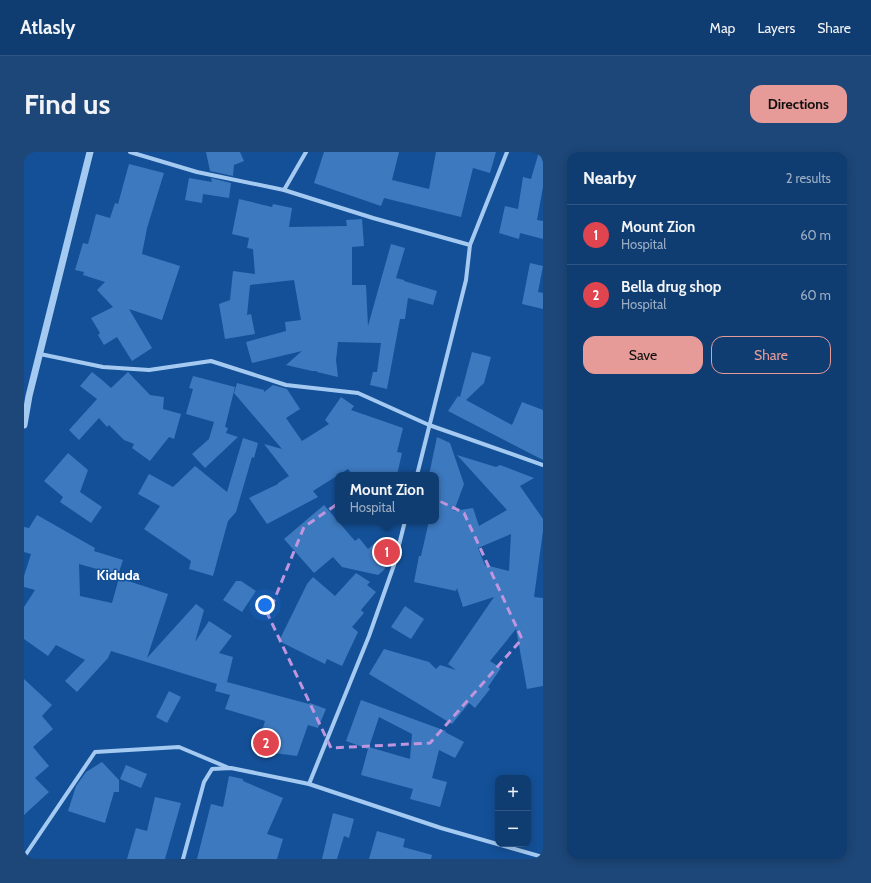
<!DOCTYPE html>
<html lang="en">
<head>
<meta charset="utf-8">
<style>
  :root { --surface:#0f3c71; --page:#1d4779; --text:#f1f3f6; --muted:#9badc3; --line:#2f5684; --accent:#e69b98 }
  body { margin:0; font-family:Cabin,sans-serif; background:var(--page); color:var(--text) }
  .controls { position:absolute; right:12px; bottom:12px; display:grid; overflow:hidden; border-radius:8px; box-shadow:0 2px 10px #0003 }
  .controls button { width:36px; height:36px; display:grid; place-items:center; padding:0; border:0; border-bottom:1px solid var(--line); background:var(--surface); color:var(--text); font:20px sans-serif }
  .you { position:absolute; left:241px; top:453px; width:14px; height:14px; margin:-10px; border:3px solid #fff; border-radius:50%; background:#1a73e8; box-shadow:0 0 0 6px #1a73e833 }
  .badge { display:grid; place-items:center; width:26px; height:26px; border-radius:50%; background:var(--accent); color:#fff; font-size:13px; font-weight:700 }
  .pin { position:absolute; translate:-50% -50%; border:2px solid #fff; box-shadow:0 1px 4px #0006 }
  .popup { position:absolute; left:311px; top:320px; width:104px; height:52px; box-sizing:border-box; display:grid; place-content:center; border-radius:8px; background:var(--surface); filter:drop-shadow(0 1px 3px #0005); font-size:13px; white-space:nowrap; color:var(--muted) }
  .popup b { font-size:15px; color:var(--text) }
  .popup::after { content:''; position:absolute; left:50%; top:100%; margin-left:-8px; border:8px solid transparent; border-top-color:var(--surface) }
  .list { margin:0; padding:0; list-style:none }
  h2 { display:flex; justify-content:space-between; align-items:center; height:52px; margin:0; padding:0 16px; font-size:17px }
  h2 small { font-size:13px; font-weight:400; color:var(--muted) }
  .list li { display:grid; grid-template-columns:26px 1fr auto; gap:12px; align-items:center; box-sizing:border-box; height:60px; padding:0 16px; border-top:1px solid var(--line) }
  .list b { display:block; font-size:15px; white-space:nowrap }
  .list p { margin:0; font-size:13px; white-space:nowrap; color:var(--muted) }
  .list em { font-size:13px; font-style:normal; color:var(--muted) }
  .actions { display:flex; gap:8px; padding:12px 16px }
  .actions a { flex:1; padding:9px 0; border:1px solid var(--accent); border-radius:12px; text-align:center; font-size:14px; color:var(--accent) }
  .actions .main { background:var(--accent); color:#111 }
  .map { position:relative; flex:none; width:519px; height:707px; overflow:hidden; border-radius:12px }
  header { display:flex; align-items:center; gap:24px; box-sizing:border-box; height:56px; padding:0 20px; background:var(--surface); border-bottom:1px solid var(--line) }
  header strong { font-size:19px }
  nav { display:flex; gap:22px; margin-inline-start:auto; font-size:14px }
  .intro { display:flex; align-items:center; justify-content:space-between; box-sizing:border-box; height:96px; padding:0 24px }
  h1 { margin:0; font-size:28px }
  .button { padding:10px 18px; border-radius:12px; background:var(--accent); color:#111; font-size:14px; font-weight:700 }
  main { display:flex; gap:24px; padding:0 24px }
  aside { flex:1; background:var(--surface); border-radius:12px; box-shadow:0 2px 10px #0003 }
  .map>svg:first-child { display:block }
  .building { fill:#3d79bf; fill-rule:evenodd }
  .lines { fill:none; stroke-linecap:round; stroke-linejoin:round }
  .minor { stroke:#a5caf2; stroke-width:4 }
  .tertiary { stroke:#a5caf2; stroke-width:7 }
  .marked { fill:none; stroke:#bd96df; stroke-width:3; stroke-dasharray:8 5; stroke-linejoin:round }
  .labels { text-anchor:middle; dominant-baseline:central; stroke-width:3; stroke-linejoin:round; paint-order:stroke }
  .quarter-label { font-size:14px; font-weight:bold; fill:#fff; stroke:#145097 }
</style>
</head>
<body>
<header>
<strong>Atlasly</strong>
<nav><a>Map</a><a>Layers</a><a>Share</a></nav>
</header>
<div class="intro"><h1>Find us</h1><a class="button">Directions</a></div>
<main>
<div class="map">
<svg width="519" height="707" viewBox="0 0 519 707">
  <rect width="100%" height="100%" fill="#145097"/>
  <g class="building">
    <polygon points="182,0 216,0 220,9 210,13 209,24 186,19"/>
    <polygon points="300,0 375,0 368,28 405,37 412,0 472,0 466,21 449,16 437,65 360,46 357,54 290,31"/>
    <polygon points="515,0 519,0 519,35 513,68 519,69 519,87 496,81 495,87 475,81 481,54 494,57 499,25 507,27"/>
    <polygon points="105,12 140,21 123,76 118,102 156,114 138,168 105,157 128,196 108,209 93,185 80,193 74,183 76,181 67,166 89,155 73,138 81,130 59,123 60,120 51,118 59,91 64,92 72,62 86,66 91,51 94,52"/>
    <polygon points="165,26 188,30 187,26 207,31 205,46 179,42 178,51 161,48"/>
    <polygon points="215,47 248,55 249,52 268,56 265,75 323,74 322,68 338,67 340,94 328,95 328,133 342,133 344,174 367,92 381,96 372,126 380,128 380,129 413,139 409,153 384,146 381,167 376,167 363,237 346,233 349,220 353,220 357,191 314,190 312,208 314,225 293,220 293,219 288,219 262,213 278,199 228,211 222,190 262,179 261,170 277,168 270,128 226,133 223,163 227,162 231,182 201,187 195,152 206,148 209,119 231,122 229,97 223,96 225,86 208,82"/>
    <polygon points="506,111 519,114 514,140 519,141 519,157 498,152"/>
    <polygon points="448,200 467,205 460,231 442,248 488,273 498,250 519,258 519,308 424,259 434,244 436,245"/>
    <polygon points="68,220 78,228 87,236 104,220 126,243 140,245 139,257 157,262 150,287 145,285 126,309 108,296 110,292 100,288 85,273 83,275 75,266 55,288 45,278 73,247 56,234"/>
    <polygon points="169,224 211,235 201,275 204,276 202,281 214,285 181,316 168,302 185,287 190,270 162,262 169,237 165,236"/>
    <polygon points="213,231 240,238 240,240 249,233 263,237 276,257 262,266 278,289 305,272 301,268 317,245 330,254 327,258 379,276 373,300 378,301 373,323 329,323 324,317 289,339 294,345 243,372 225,346 254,332 254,331 265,324 240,292 258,297 210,241"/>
    <path d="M413 285 426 291 440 332 430 359 449 356 455 374 483 358 433 303 472 315 476 313 510 326 496 334 519 367V379L510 445 519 446V534L503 537 492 477 466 509 477 516 464 535 466 537 451 556 445 551 428 572 345 522 360 497 405 510 412 517 416 513 432 518 424 512 470 445 439 455 433 436 432 439 390 430 395 404H397L405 369H412V323H405ZM487 382 485 419 461 413 454 396Z"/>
    <polygon points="219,286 234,291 230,306 228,305 212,360 204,369 189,424 165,417 167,409 120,377 136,354 114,342 125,322 149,335 171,314 203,340"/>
    <polygon points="44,301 64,318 56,340 78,355 67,371 36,350 39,345 20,329"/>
    <polygon points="300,353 331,389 335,386 344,397 352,390 364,411 360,418 354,423 318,415 309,405 290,421 260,387"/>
    <polygon points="13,363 71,396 70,399 99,408 94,423 55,412 56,444 88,451 95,426 144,442 123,506 172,452 180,458 171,490 185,469 208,484 195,501 209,505 203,530 285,552 286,551 302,557 294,576 284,573 273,604 243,600 247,588 236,585 241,569 201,557 206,543 191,539 193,532 87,499 84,506 53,540 41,529 61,508 32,493 24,504 0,487 0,455 11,438 0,435 0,424 7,402 0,400 0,375 5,376"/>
    <polygon points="332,421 346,430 343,433 352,440 337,458 340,461 328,475 334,480 318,514 303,507 301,512 255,489 283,432 289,425 311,444"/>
    <polygon points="212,429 217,429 232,439 218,460 199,448"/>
    <polygon points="381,454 400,467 387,487 367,475"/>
    <polygon points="0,527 28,553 18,564 29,577 9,595 25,614 11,626 25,640 0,663"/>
    <polygon points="145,539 157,545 143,571 132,565"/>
    <path d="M337 548 422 579 421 580 440 590 431 606 415 598 408 626 423 630 416 655 386 647 389 637 337 623 344 597 322 589ZM355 565 388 582 386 607 345 595Z"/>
    <polygon points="78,610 95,628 95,640 90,640 81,671 44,659 52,634 62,620"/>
    <polygon points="102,613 123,622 117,636 96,627"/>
    <polygon points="205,624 219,627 219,629 259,646 243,682 259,687 253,707 173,707 187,652 199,655"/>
    <polygon points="131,645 157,651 141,707 103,707 112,676 123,679"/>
    <polygon points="309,661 330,667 325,686 320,684 313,707 298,707"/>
    <polygon points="353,679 381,687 379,695 408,703 407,707 345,707"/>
  </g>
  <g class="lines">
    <g class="minor">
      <polyline points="106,0 173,20 260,38 349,66 446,93"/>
      <polyline points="260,38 282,0"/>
      <polyline points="16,202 79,215 125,218 187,209 262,233 334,241 405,273 519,313"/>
      <polyline points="393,323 442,128 446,93 483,0"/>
      <polyline points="285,632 345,484 370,413 381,369"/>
      <polyline points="0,705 71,600 155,595 205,616"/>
      <polyline points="159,707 180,630 188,617 207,616 285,632 417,676 519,705"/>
    </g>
    <polyline class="tertiary" points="0,273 5,244 66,0"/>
  </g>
  <path class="marked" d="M358 321 440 361 498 487 406 591 307 596 244 463 280 375Z"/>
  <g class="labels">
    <g class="quarter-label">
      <text x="94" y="423">Kiduda</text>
    </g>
  </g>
</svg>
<div class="controls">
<button>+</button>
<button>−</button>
</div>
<div class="you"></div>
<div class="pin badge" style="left:363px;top:400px;background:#e0444e">1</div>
<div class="popup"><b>Mount Zion</b>Hospital</div>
<div class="pin badge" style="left:242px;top:591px;background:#e0444e">2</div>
</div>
<aside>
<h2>Nearby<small>2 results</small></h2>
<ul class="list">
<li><span class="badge" style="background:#e0444e">1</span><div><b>Mount Zion</b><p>Hospital</p></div><em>60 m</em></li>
<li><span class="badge" style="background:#e0444e">2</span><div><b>Bella drug shop</b><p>Hospital</p></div><em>60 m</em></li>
</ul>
<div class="actions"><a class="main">Save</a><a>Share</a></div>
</aside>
</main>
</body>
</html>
